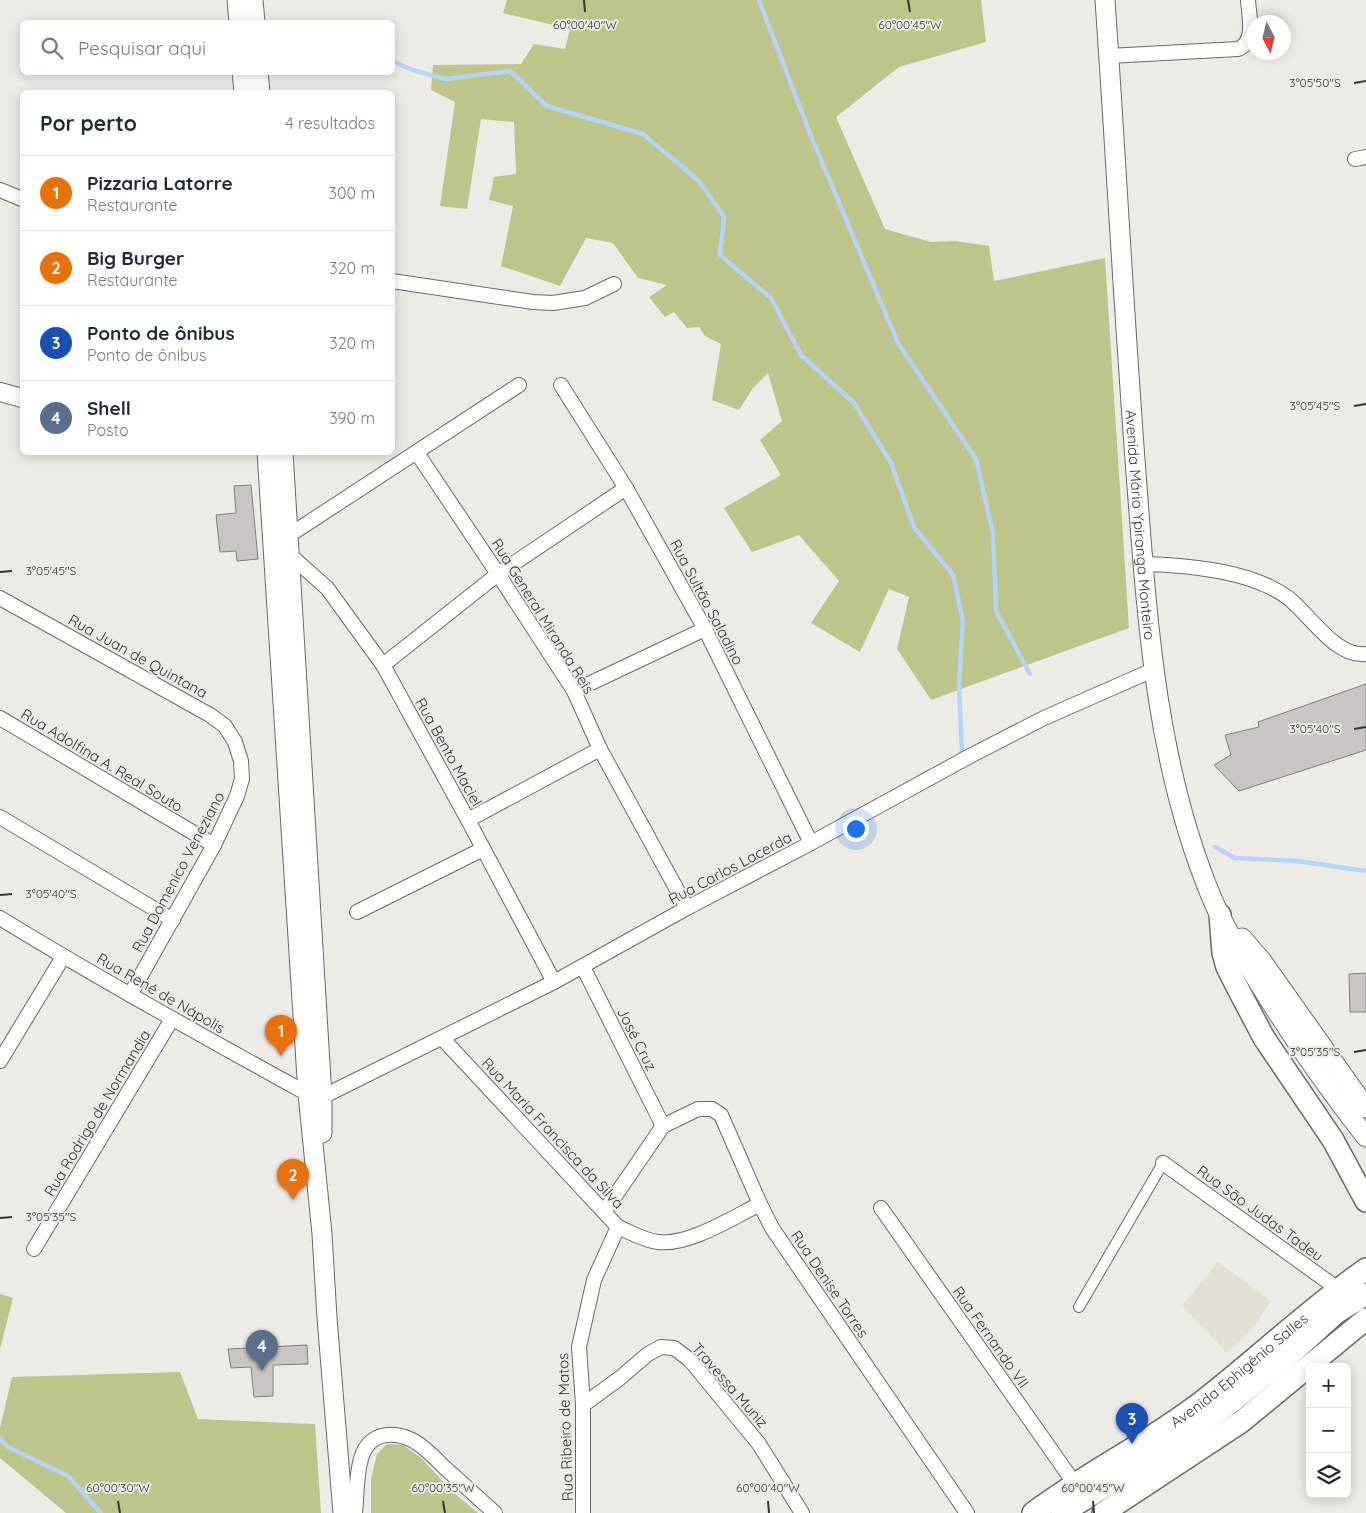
<!DOCTYPE html>
<html lang="pt">
<head>
<meta charset="utf-8">
<style>
  :root { --surface:#fff; --page:#f2f2f3; --text:#1f2937; --muted:#747a83; --line:#e0e1e3; --accent:#8360da }
  body { margin:0; font-family:Quicksand,sans-serif; background:var(--page); color:var(--text) }
  .controls { position:absolute; right:15px; bottom:15px; display:grid; overflow:hidden; border-radius:8px; box-shadow:0 2px 12px #0003 }
  .controls button { width:45px; height:45px; display:grid; place-items:center; padding:0; border:0; border-bottom:1px solid var(--line); background:var(--surface); color:var(--text); font:25px sans-serif }
  .compass { position:absolute; left:1246px; top:15px; width:45px; height:45px; border-radius:50%; background:var(--surface); box-shadow:0 2px 12px #0003; rotate:173deg }
  .you { position:absolute; left:855px; top:828px; width:18px; height:18px; margin:-12px; border:4px solid #fff; border-radius:50%; background:#1a73e8; box-shadow:0 0 0 8px #1a73e833 }
  .badge { display:grid; place-items:center; width:32px; height:32px; border-radius:50%; background:var(--accent); color:#fff; font-size:16px; font-weight:700 }
  .pin { position:absolute; translate:-50% -41px; filter:drop-shadow(0 1px 2px #0008) }
  .pin::after { content:''; position:absolute; top:26px; width:18px; height:15px; background:inherit; clip-path:polygon(0 0,100% 0,50% 100%) }
  .list { margin:0; padding:0; list-style:none }
  h2 { display:flex; justify-content:space-between; align-items:center; height:65px; margin:0; padding:0 20px; font-size:21px }
  h2 small { font-size:16px; font-weight:400; color:var(--muted) }
  .list li { display:grid; grid-template-columns:32px 1fr auto; gap:15px; align-items:center; box-sizing:border-box; height:75px; padding:0 20px; border-top:1px solid var(--line) }
  .list b { display:block; font-size:19px; white-space:nowrap }
  .list p { margin:0; font-size:16px; white-space:nowrap; color:var(--muted) }
  .list em { font-size:16px; font-style:normal; color:var(--muted) }
  .icon { flex:none; width:28px; height:28px; fill:none; stroke:currentColor; stroke-width:2; stroke-linecap:round; stroke-linejoin:round }
  .map { position:relative; flex:none; width:1366px; height:1513px; overflow:hidden }
  .search { position:absolute; background:var(--surface); box-shadow:0 2px 12px #0003; left:20px; top:20px; width:375px; height:55px; display:flex; align-items:center; gap:12px; box-sizing:border-box; padding:0 18px; border-radius:8px; color:var(--muted); font-size:19px }
  .panel { position:absolute; background:var(--surface); box-shadow:0 2px 12px #0003; left:20px; top:90px; width:375px; height:365px; border-radius:8px }
  .map>svg:first-child { display:block }
  .built { fill:#e4dfd4 }
  .green { fill:#bdc58a }
  .lines { fill:none; stroke-linecap:round; stroke-linejoin:round }
  .stream { stroke:#b4d4fa; stroke-width:4.5 }
  .building { fill:#cac5c3; stroke:#827e7c }
  .pedestrian-casing { stroke:#6b6a66; stroke-width:12 }
  .minor-casing { stroke:#6b6a66; stroke-width:16 }
  .tertiary-casing { stroke:#6b6a66; stroke-width:20 }
  .secondary-casing { stroke:#6b6a66; stroke-width:21 }
  .primary-casing { stroke:#6b6a66; stroke-width:24 }
  .pedestrian { stroke:#fff; stroke-width:10 }
  .minor { stroke:#fff; stroke-width:14 }
  .tertiary { stroke:#fff; stroke-width:18 }
  .secondary { stroke:#fff; stroke-width:19 }
  .primary { stroke:#fff; stroke-width:21 }
  .ticks { fill:none; stroke:#373635; stroke-width:2 }
  .labels { text-anchor:middle; dominant-baseline:central; stroke-width:4; stroke-linejoin:round; paint-order:stroke }
  .street-label { font-size:15px; fill:#373635; stroke:#edebe6 }
  .ticks-label { font-size:12px; text-anchor:middle; fill:#373635; stroke:#edebe6; stroke-width:4; stroke-linejoin:round; paint-order:stroke }
</style>
</head>
<body>
<div class="map">
<svg width="1366" height="1513" viewBox="0 0 1366 1513">
  <rect width="100%" height="100%" fill="#edebe6"/>
  <polygon class="built" points="1218,1262 1271,1301 1253,1328 1227,1353 1182,1306"/>
  <g class="green">
    <polygon points="507,0 981,0 986,42 899,67 836,117 885,229 931,242 956,241 989,246 994,281 1105,258 1129,628 931,700 897,649 909,597 889,589 860,652 811,623 839,581 799,535 752,552 724,508 781,475 760,440 782,421 768,373 753,388 739,410 712,400 721,344 705,336 699,327 687,328 674,312 665,317 649,297 667,285 638,278 613,243 586,238 560,286 501,266 513,206 489,200 494,177 516,174 514,122 481,119 467,209 440,206 455,102 431,90 433,65 521,64 534,44 565,49 570,29 503,13"/>
    <polygon points="0,1294 13,1298 0,1349"/>
    <polygon points="180,1372 198,1419 315,1424 321,1513 66,1513 0,1458 0,1428 12,1377"/>
    <polygon points="387,1444 403,1445 421,1458 455,1494 478,1513 371,1513 371,1479 377,1454"/>
  </g>
  <g class="lines">
    <g class="stream">
      <polyline points="759,0 811,136 898,343 976,459 993,533 996,611 1030,674"/>
      <polyline points="392,61 413,70 445,79 510,71 547,106 643,134 699,181 724,217 720,255 771,298 801,355 854,403 891,463 914,527 953,575 963,621 959,684 962,753"/>
      <polyline points="1215,847 1235,858 1297,861 1366,871"/>
      <polyline points="0,1439 8,1447 68,1476 101,1513"/>
    </g>
  </g>
  <g class="building">
    <polygon points="251,485 258,559 237,561 236,551 220,552 216,515 236,513 234,486"/>
    <polygon points="1366,684 1366,750 1239,791 1214,765 1231,755 1225,735 1259,727 1258,722"/>
    <polygon points="1366,973 1366,1012 1350,1012 1349,974"/>
    <polygon points="307,1345 308,1364 273,1365 273,1396 254,1397 251,1367 231,1368 228,1349"/>
  </g>
  <g class="lines">
    <g class="pedestrian-casing">
      <polyline id="pedestrian" points="1079,1307 1163,1163"/>
    </g>
    <g class="minor-casing">
      <g id="minor">
        <path d="M1109 56 1238 49C1256 42 1249 16 1248 0"/>
        <polyline points="1355,159 1366,157"/>
        <polyline points="0,190 22,199"/>
        <polyline points="392,281 533,302 553,303 585,298 614,284"/>
        <polyline points="561,385 626,488 705,629 811,843"/>
        <polyline points="417,453 498,574 574,691 600,749 687,908"/>
        <polyline points="288,536 519,385"/>
        <polyline points="290,555 327,588 383,665 468,820 554,982"/>
        <path d="M1143 564C1187 565 1251 571 1287 597 1309 613 1335 658 1366 654"/>
        <polyline points="0,598 210,715 225,726 235,742 241,761 242,779 237,796 214,845 130,995"/>
        <polyline points="383,665 498,574 626,488"/>
        <polyline points="574,691 705,629"/>
        <polyline points="0,718 214,845"/>
        <polyline points="0,817 173,920"/>
        <polyline points="468,820 600,749"/>
        <polyline points="357,912 483,849"/>
        <path d="M0 918C101 980 204 1037 308 1094"/>
        <polyline points="583,967 663,1126"/>
        <path d="M442 1038 618 1227C630 1232 645 1241 658 1242 688 1246 732 1218 760 1204"/>
        <polyline points="0,1061 63,957"/>
        <polyline points="322,1097 554,982 687,908 811,843 970,756 1044,718 1153,670"/>
        <polyline points="1163,1163 1338,1289"/>
        <polyline points="881,1208 1075,1484"/>
        <polyline points="604,1212 663,1126 698,1109 712,1109 721,1115 760,1204 772,1228 967,1513"/>
        <polyline points="34,1249 172,1019"/>
        <polyline points="583,1405 620,1378 648,1354 661,1347 674,1348 690,1360 759,1444 802,1513"/>
        <path d="M355 1513C357 1495 356 1465 365 1449 375 1432 395 1432 412 1440 424 1446 435 1458 444 1467 461 1482 478 1498 495 1513"/>
        <polyline points="583,1513 583,1405 579,1347 594,1280 618,1227"/>
      </g>
    </g>
    <g class="tertiary-casing">
      <polyline id="tertiary" points="0,392 22,398"/>
    </g>
    <g class="secondary-casing">
      <g id="secondary">
        <polyline points="237,0 239,22"/>
        <polyline points="253,0 255,22"/>
        <path id="s1" d="M1105 0C1116 158 1124 315 1136 473 1147 616 1155 761 1211 896 1222 923 1238 949 1254 975 1288 1031 1325 1085 1366 1137"/>
        <polyline points="242,72 244,92"/>
        <polyline points="258,72 260,92"/>
        <polyline points="267,452 308,1094 322,1234 327,1318 343,1513"/>
        <polyline points="283,452 322,1097 322,1133"/>
        <polyline points="1242,938 1261,960 1366,1108"/>
      </g>
    </g>
    <g class="primary-casing">
      <g id="primary">
        <polyline points="1220,915 1223,953 1227,967 1236,985 1264,1038 1333,1140 1366,1201"/>
        <path id="s2" d="M1033 1513C1088 1472 1150 1442 1204 1400 1259 1357 1309 1309 1366 1269"/>
        <polyline points="1062,1513 1167,1448 1224,1408 1284,1360 1336,1313 1366,1294"/>
        <polyline points="1103,1513 1241,1422 1366,1319"/>
      </g>
    </g>
    <use href="#pedestrian" class="pedestrian"/>
    <use href="#minor" class="minor"/>
    <use href="#tertiary" class="tertiary"/>
    <use href="#secondary" class="secondary"/>
    <use href="#primary" class="primary"/>
  </g>
  <path class="ticks" d="M584 0 585 12M908 0 910 12M1354 83 1366 81M1354 406 1366 404M0 572 12 571M1354 729 1366 727M0 895 12 894M1354 1052 1366 1050M0 1218 12 1217M118 1501 120 1513M443 1501 445 1513M768 1501 769 1513M1093 1501 1094 1513"/>
  <g class="labels">
    <g class="street-label">
      <text stroke="none"><textPath href="#s1" startOffset="526">Avenida Mário Ypiranga Monteiro</textPath></text>
      <text transform="translate(707 602) rotate(62)">Rua Sultão Saladino</text>
      <text transform="translate(543 616) rotate(58)">Rua General Miranda Reis</text>
      <text transform="translate(138 656) rotate(29)">Rua Juan de Quintana</text>
      <text transform="translate(449 752) rotate(61)">Rua Bento Maciel</text>
      <text transform="translate(102 760) rotate(31)">Rua Adolfina A. Real Souto</text>
      <text transform="translate(730 868) rotate(-28)">Rua Carlos Lacerda</text>
      <text transform="translate(178 872) rotate(-62)">Rua Domenico Veneziano</text>
      <text transform="translate(161 993) rotate(30)">Rua René de Nápolis</text>
      <text transform="translate(637 1039) rotate(63)">José Cruz</text>
      <text transform="translate(97 1113) rotate(-59)">Rua Rodrigo de Normandia</text>
      <text transform="translate(553 1133) rotate(47)">Rua Maria Francisca da Silva</text>
      <text transform="translate(1260 1213) rotate(36)">Rua São Judas Tadeu</text>
      <text transform="translate(830 1284) rotate(56)">Rua Denise Torres</text>
      <text transform="translate(991 1337) rotate(55)">Rua Fernando VII</text>
      <text stroke="none"><textPath href="#s2" startOffset="251">Avenida Ephigênio Salles</textPath></text>
      <text transform="translate(730 1385) rotate(49)">Travessa Muniz</text>
      <text transform="translate(565 1427) rotate(-92)">Rua Ribeiro de Matos</text>
    </g>
  </g>
  <g class="ticks-label">
    <text x="585" y="29">60°00'40"W</text>
    <text x="910" y="29">60°00'45"W</text>
    <text x="1315" y="87">3°05'50"S</text>
    <text x="1315" y="410">3°05'45"S</text>
    <text x="51" y="575">3°05'45"S</text>
    <text x="1315" y="733">3°05'40"S</text>
    <text x="51" y="898">3°05'40"S</text>
    <text x="1315" y="1056">3°05'35"S</text>
    <text x="51" y="1221">3°05'35"S</text>
    <text x="118" y="1492">60°00'30"W</text>
    <text x="443" y="1492">60°00'35"W</text>
    <text x="768" y="1492">60°00'40"W</text>
    <text x="1093" y="1492">60°00'45"W</text>
  </g>
</svg>
<div class="controls">
<button>+</button>
<button>−</button>
<button><svg class="icon" aria-label="layers" viewBox="0 0 24 24"><path d="M12 4l9 5-9 5-9-5zM3 14l9 5 9-5"/></svg></button>
</div>
<svg class="compass" viewBox="-18 -18 36 36"><path d="M0-13l5 13h-10z" fill="#e53935"/><path d="M0 13l5-13h-10z" fill="#747a83"/></svg>
<div class="you"></div>
<div class="pin badge" style="left:281px;top:1056px;background:#e8710a">1</div>
<div class="pin badge" style="left:293px;top:1200px;background:#e8710a">2</div>
<div class="pin badge" style="left:1132px;top:1444px;background:#1a4fb4">3</div>
<div class="pin badge" style="left:262px;top:1371px;background:#5c6f8a">4</div>
<div class="search"><svg class="icon" aria-label="search" viewBox="0 0 24 24"><circle cx="10" cy="10" r="6"/><path d="M15 15l6 6"/></svg>Pesquisar aqui</div>
<section class="panel">
<h2>Por perto<small>4 resultados</small></h2>
<ul class="list">
<li><span class="badge" style="background:#e8710a">1</span><div><b>Pizzaria Latorre</b><p>Restaurante</p></div><em>300 m</em></li>
<li><span class="badge" style="background:#e8710a">2</span><div><b>Big Burger</b><p>Restaurante</p></div><em>320 m</em></li>
<li><span class="badge" style="background:#1a4fb4">3</span><div><b>Ponto de ônibus</b><p>Ponto de ônibus</p></div><em>320 m</em></li>
<li><span class="badge" style="background:#5c6f8a">4</span><div><b>Shell</b><p>Posto</p></div><em>390 m</em></li>
</ul>
</section>
</div>
</body>
</html>
